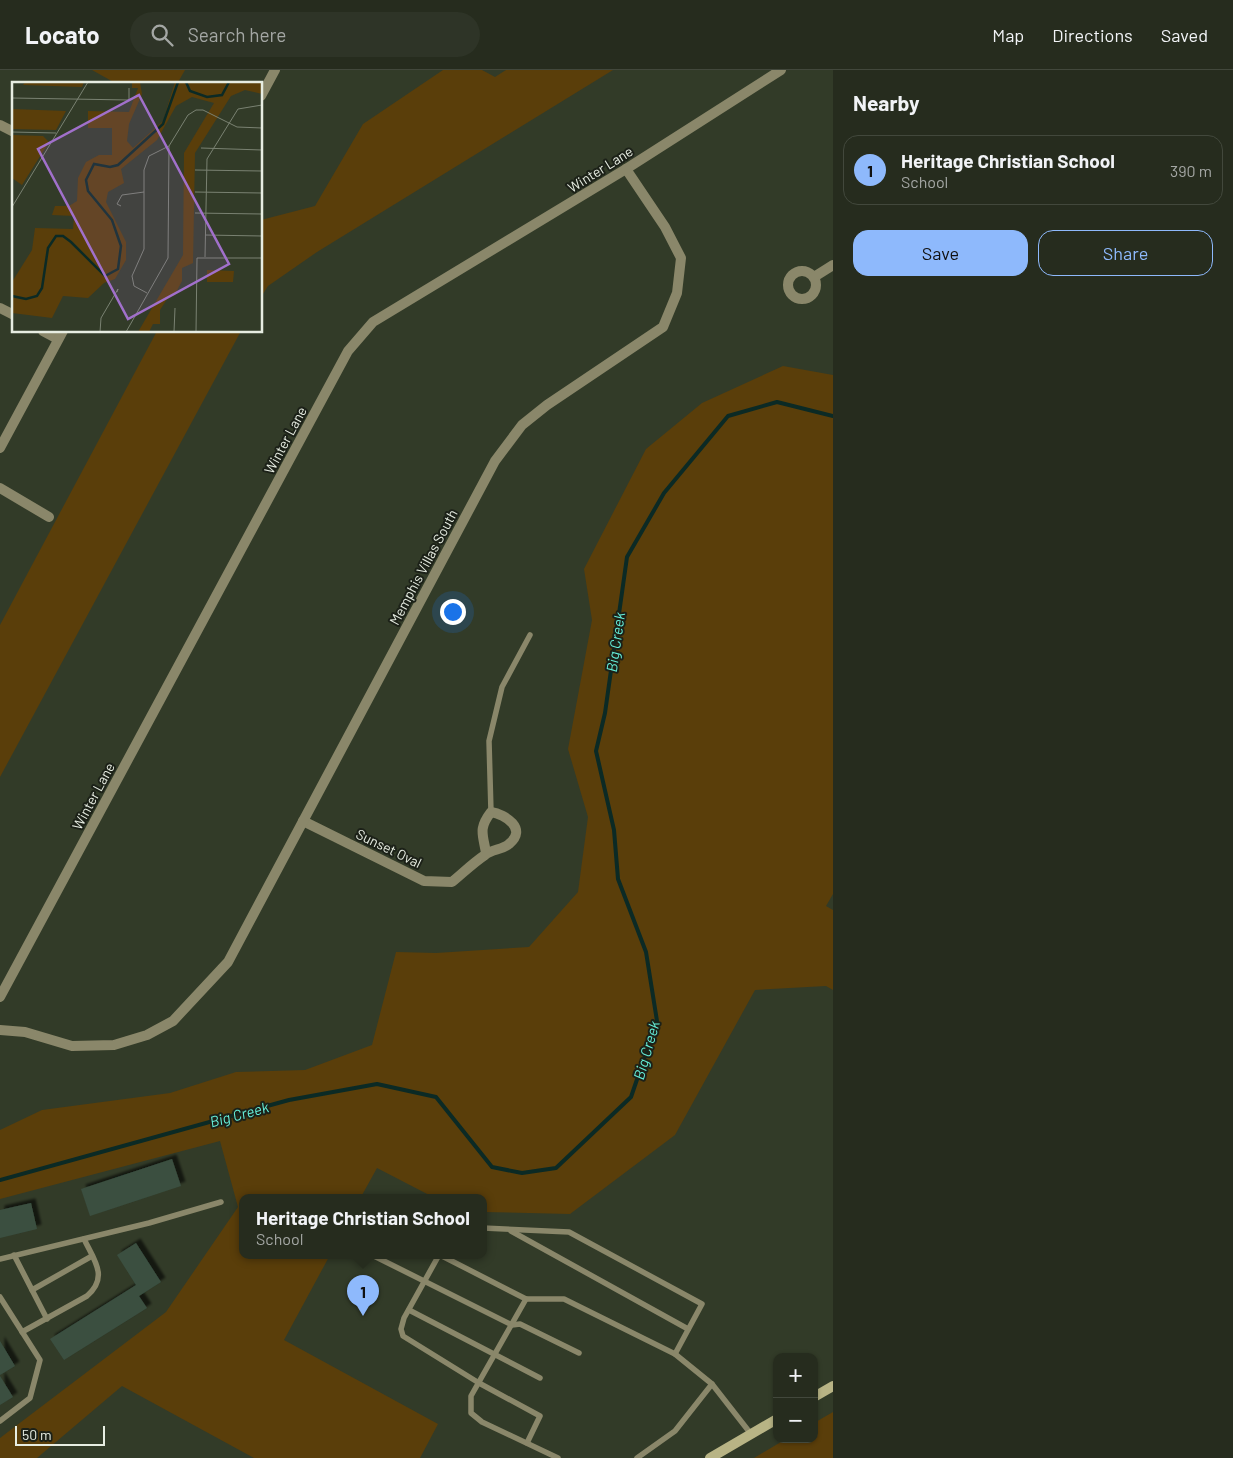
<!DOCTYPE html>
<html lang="en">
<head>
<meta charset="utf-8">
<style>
  :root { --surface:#262c1e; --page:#2e3427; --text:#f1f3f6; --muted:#a4a7a4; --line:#42483c; --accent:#8eb9fc }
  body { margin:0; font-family:Barlow,sans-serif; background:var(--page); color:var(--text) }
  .controls { position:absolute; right:15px; bottom:15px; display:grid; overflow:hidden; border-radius:10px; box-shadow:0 1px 4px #0004 }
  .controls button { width:45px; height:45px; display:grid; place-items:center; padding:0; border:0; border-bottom:1px solid var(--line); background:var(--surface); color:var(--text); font:25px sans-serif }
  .scale { position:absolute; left:15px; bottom:12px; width:90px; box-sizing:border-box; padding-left:5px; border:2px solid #e7ede2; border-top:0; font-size:14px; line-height:18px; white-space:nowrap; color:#e7ede2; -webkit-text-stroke:4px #1c2118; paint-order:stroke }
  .you { position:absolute; left:452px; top:541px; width:18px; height:18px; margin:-12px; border:4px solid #fff; border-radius:50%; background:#1a73e8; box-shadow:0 0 0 8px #1a73e833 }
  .badge { display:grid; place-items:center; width:32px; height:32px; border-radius:50%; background:var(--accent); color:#111; font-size:16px; font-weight:700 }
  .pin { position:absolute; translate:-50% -41px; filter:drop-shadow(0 1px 2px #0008) }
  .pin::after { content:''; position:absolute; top:26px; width:18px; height:15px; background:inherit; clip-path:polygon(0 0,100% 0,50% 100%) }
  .popup { position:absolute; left:239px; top:1124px; width:248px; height:65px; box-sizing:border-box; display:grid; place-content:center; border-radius:10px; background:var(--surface); filter:drop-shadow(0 1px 4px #0005); font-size:16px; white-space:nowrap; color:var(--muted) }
  .popup b { font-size:19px; color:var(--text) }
  .popup::after { content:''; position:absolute; left:50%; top:100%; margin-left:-10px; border:10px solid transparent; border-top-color:var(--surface) }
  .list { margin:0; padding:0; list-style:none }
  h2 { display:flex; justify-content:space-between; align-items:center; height:65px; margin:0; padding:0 20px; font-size:21px }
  h2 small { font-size:16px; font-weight:400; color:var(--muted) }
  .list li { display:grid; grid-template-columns:32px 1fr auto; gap:15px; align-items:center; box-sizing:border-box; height:70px; margin:0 10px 10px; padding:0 10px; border:1px solid var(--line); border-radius:15px }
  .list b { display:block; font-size:19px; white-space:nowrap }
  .list p { margin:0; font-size:16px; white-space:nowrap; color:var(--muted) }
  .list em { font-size:16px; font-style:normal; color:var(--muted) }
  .actions { display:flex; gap:10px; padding:15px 20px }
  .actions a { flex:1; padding:11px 0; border:1px solid var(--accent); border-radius:15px; text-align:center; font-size:18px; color:var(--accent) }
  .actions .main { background:var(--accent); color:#111 }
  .icon { flex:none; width:28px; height:28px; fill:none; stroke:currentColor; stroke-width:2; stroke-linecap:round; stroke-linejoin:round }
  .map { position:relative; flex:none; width:833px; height:1388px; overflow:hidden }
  header { display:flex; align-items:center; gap:30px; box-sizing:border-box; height:70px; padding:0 25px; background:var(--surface); border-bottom:1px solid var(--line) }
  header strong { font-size:24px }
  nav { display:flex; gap:28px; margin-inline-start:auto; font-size:18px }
  .search { width:350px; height:45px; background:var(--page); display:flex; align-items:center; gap:12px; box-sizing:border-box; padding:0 18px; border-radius:28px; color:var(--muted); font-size:19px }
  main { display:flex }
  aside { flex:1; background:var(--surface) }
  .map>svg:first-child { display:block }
  .green { fill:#5a3e0a }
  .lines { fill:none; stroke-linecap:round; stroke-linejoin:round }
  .stream { stroke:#0b2a25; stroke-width:4 }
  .building { fill:#3a4f41; filter:url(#shadow) }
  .lane { stroke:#8a876a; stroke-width:5.5 }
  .street { stroke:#8a876a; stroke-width:10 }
  .secondary { stroke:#b8b485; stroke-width:10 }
  .labels { text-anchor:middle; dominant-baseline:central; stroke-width:4; stroke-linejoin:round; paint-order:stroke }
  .street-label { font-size:14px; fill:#e7ede2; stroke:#1c2118 }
  .water-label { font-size:15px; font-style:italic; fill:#65eed9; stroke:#1c2118 }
  .inset-river { fill:none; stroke:#0b2a25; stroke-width:2.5 }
  .inset-road { fill:none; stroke:#7a8272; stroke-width:1 }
  .view { fill:#a170cb; fill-opacity:0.15; stroke:#a170cb; stroke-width:2.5 }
  .inset-edge { fill:none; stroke:#e7ede2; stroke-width:2.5 }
</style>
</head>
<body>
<header>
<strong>Locato</strong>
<div class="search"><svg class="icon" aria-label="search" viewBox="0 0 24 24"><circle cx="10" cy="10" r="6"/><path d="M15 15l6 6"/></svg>Search here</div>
<nav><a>Map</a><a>Directions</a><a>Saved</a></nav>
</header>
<main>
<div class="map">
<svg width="833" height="1388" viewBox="0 0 833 1388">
  <defs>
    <filter id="shadow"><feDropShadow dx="4.5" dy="-4.5" stdDeviation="1" flood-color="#0009"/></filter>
  </defs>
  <rect width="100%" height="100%" fill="#323b28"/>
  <g class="green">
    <polygon points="92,0 185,0 177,14 117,14"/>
    <polygon points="443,0 482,0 495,7 506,0 613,0 317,182 268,216 261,227 261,150 315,136 363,54"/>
    <polygon points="157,261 241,261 0,707 0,555"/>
    <polygon points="783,296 833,305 833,824 826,836 833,840 833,920 826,916 755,920 675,1065 570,1144 483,1142 483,1127 433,1127 377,1098 361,1127 243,1127 243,1185 330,1185 284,1270 438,1354 420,1388 254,1388 122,1316 37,1388 0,1388 0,1368 166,1242 238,1137 220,1071 0,1129 0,1060 42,1040 170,1023 236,1002 305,1000 372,975 396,882 436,883 529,877 578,822 588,747 568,679 592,550 584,499 646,379 702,333"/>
    <polygon points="833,1342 833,1388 754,1388 786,1369 814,1369 814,1353"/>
  </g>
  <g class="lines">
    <polyline class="stream" points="0,1110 289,1030 377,1014 436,1027 492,1097 522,1103 556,1098 631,1027 657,951 646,882 618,809 614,760 596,681 605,643 627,487 664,423 728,346 777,332 833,346"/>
  </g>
  <g class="building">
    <polygon points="172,1089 181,1116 90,1146 81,1119"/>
    <polygon points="31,1133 37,1159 0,1168 0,1140"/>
    <polygon points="136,1173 161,1212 139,1226 147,1238 64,1290 50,1269 136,1215 117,1185"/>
    <polygon points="0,1271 15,1296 0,1305"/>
    <polygon points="0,1306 13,1327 0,1335"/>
  </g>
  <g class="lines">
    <g class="lane">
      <polyline points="491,742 489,671 502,617 530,565"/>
      <polyline points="483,1158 569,1162 702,1234 675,1284"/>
      <polyline points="511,1161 688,1259"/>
      <polyline points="14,1185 47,1249"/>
      <polyline points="372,1185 512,1255 520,1254 579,1283"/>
      <polyline points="439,1185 404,1248 401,1259 403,1266 479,1313 540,1346 527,1373"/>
      <polyline points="440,1185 526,1229"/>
      <polyline points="0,1189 149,1153 221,1132"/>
      <polyline points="32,1220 92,1186"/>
      <polyline points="0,1227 40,1290 30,1328 0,1351"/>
      <polyline points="409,1240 540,1308"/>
      <path d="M22 1262 87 1226C109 1207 94 1190 84 1169"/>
      <polyline points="558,1388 482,1352 471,1343 471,1326 526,1229 564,1229 675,1284 712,1314 751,1364"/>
      <polyline points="637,1388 675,1361 712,1314"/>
    </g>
    <g class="street">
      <polyline points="261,26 275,0"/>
      <polyline points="0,55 14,62"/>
      <circle cx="802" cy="215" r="14"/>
      <polyline points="814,207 833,195"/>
      <polyline points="0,238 14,245"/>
      <polyline points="43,261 58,269"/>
      <polyline points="0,378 63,261"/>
      <polyline points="0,418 49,447"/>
      <path d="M303 751 424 811 452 812C463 803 473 793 485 785 492 779 502 780 509 774 528 759 505 744 491 742 478 759 483 764 486 783"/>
      <polyline points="0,927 348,281 373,252 626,99 781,0"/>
      <polyline points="0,960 25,962 72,976 114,975 147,965 173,951 228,892 495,391 522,355 547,335 663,257 677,223 681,188 665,157 626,99"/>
    </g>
    <g class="secondary">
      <polyline points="814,1327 833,1316"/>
      <polyline points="710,1388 777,1349"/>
    </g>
  </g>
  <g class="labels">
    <g class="street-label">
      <text transform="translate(600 99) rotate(-32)">Winter Lane</text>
      <text transform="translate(285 370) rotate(-62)">Winter Lane</text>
      <text transform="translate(423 497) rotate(-62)">Memphis Villas South</text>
      <text transform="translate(93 726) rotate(-62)">Winter Lane</text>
      <text transform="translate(389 778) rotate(26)">Sunset Oval</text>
    </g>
    <g class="water-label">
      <text transform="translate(615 572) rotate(-82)">Big Creek</text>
      <text transform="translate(646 980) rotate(-74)">Big Creek</text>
      <text transform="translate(239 1044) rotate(-15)">Big Creek</text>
    </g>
  </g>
  <g transform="translate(12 12)">
    <rect width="250" height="250" fill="#323b28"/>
    <path d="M13 0H72L70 5 11 3ZM120 0H128L130 12 117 42 115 59 121 66 151 39 163 0H250V12L233 8 219 14 183 71 181 181 170 186V199L162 214H157L148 228V242H141L137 250H126L171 173 172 71 202 21 180 15 164 24 145 58 109 87 112 101 96 110 94 120 114 160V178L103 197 92 201 76 216 51 214 40 236 0 231V200L20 168 23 146 61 147 62 134 40 133 43 124H57L65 119 66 96 74 80 87 73H100V46H76V29L117 30 126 6H120ZM0 27 54 29 44 48 0 47ZM0 53 31 54 37 60 10 103 0 96ZM195 188 222 189 221 200H195Z" fill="#5a3e0a"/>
    <path class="inset-river" d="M174 0 178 9 195 15 210 13 217 0M0 214 14 217 25 214 30 206 36 166 44 154H51L59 160 93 194 106 187 109 164 100 138 76 109 74 98 82 82 98 85 106 83 151 42 166 0"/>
    <path class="inset-road" d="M0 16 117 18V6M0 50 44 51M189 66 250 68M183 88 250 89M183 110 250 111M109 124 105 122 110 113 132 110M0 125 76 0M183 131 250 132M193 153 250 154M193 175 195 77 226 27 250 23M135 211 122 204 120 194 132 167V88L137 74 157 64 176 33 184 28H191L225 45 250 46M88 250 89 236 106 207 105 210M114 250 156 176 157 64M162 250 163 226M184 250 185 176H250"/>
    <path class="view" d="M127 13 217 182 116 237 26 67Z"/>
    <rect width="250" height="250" class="inset-edge"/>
  </g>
</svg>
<div class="controls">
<button>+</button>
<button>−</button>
</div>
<div class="scale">50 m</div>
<div class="you"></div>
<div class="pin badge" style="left:363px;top:1246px">1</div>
<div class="popup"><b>Heritage Christian School</b>School</div>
</div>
<aside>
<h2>Nearby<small></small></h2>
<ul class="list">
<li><span class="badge">1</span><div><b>Heritage Christian School</b><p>School</p></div><em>390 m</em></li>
</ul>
<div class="actions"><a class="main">Save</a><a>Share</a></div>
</aside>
</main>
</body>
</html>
